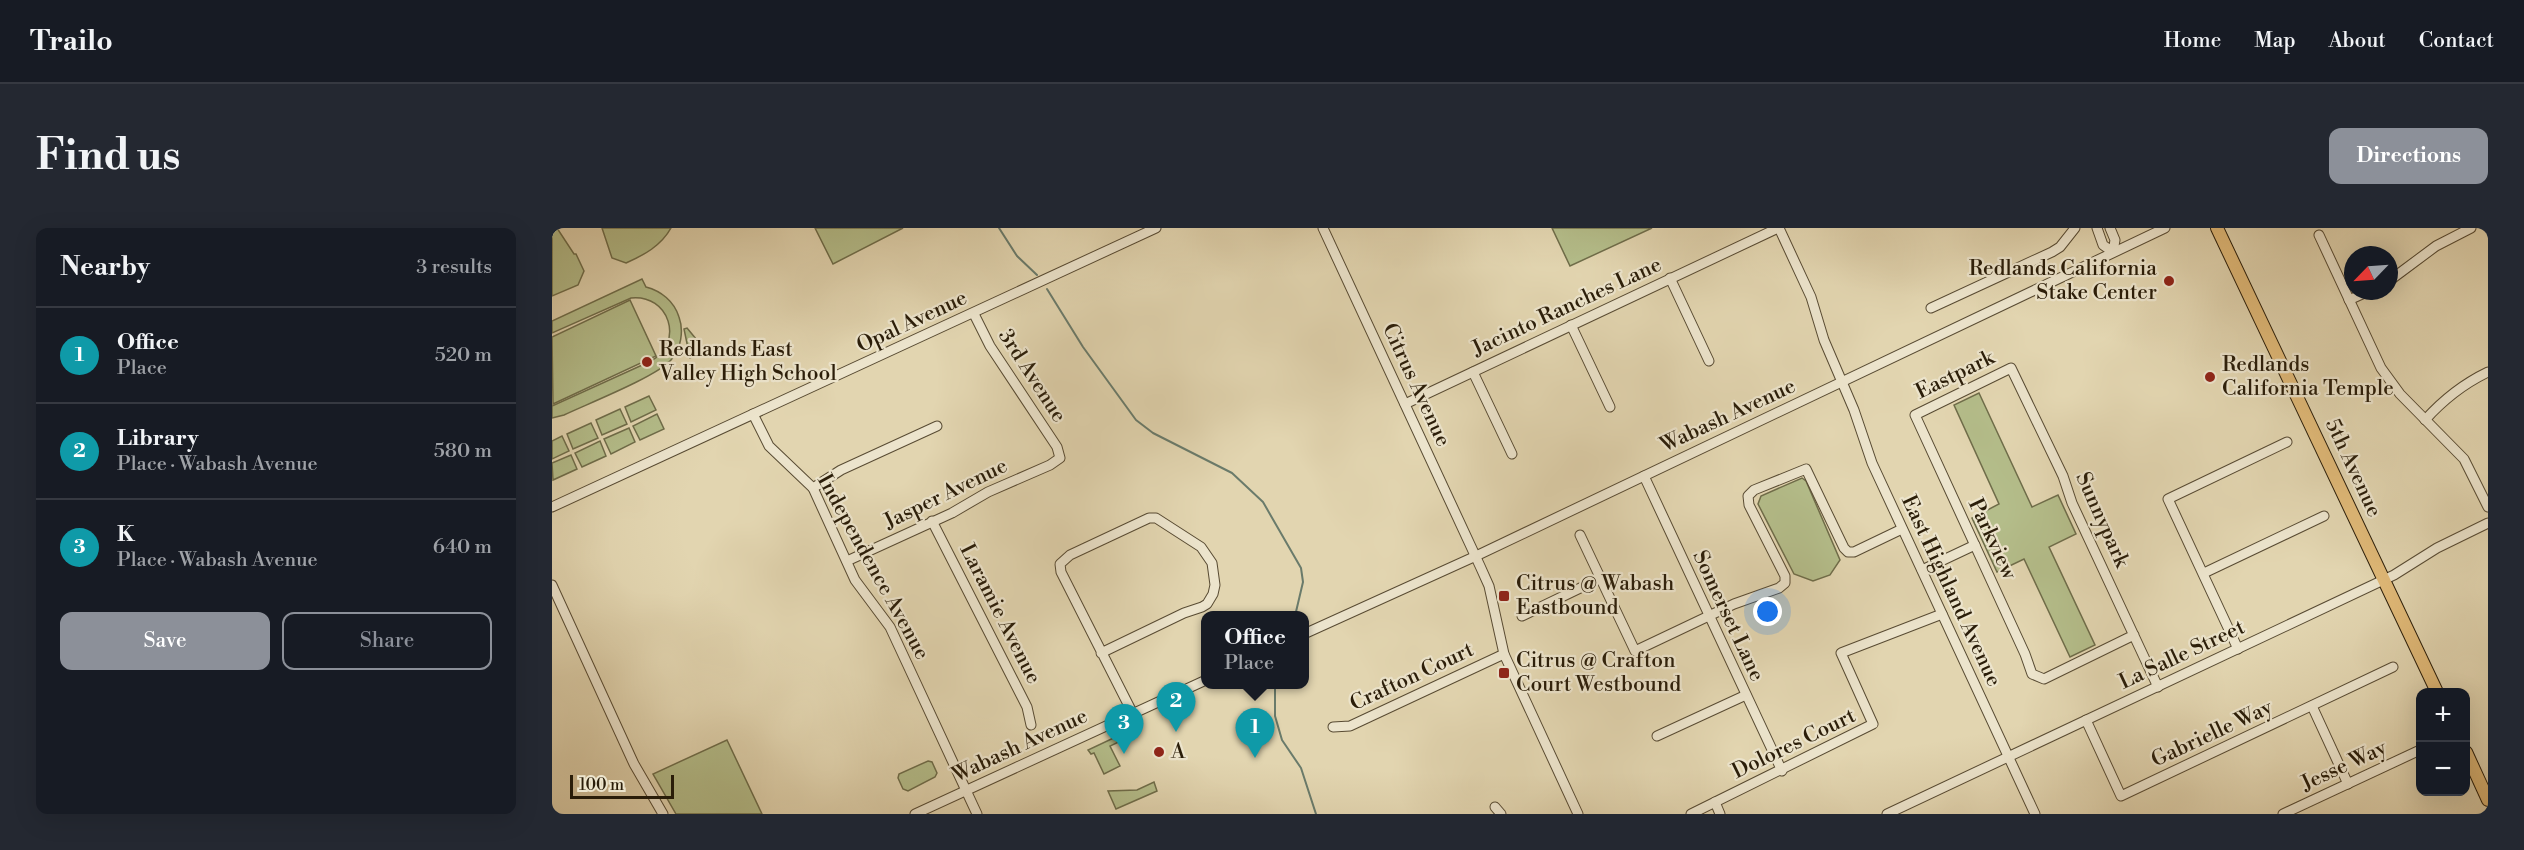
<!DOCTYPE html>
<html lang="en">
<head>
<meta charset="utf-8">
<style>
  :root { --surface:#171b24; --page:#242831; --text:#f1f3f6; --muted:#9ea1a6; --line:#363941; --accent:#8c9099 }
  body { margin:0; font-family:"Libre Bodoni",serif; background:var(--page); color:var(--text) }
  .controls { position:absolute; right:18px; bottom:18px; display:grid; overflow:hidden; border-radius:12px; box-shadow:0 6px 24px #0002 }
  .controls button { width:54px; height:54px; display:grid; place-items:center; padding:0; border:0; border-bottom:2px solid var(--line); background:var(--surface); color:var(--text); font:30px sans-serif }
  .compass { position:absolute; left:1792px; top:18px; width:54px; height:54px; border-radius:50%; background:var(--surface); box-shadow:0 6px 24px #0002; rotate:245deg }
  .scale { position:absolute; left:18px; bottom:15px; width:104px; box-sizing:border-box; padding-left:6px; border:3px solid #2a1d09; border-top:0; font-size:16px; line-height:21px; white-space:nowrap; color:#2a1d09; -webkit-text-stroke:4px #ece4cc; paint-order:stroke }
  .you { position:absolute; left:1216px; top:384px; width:21px; height:21px; margin:-15px; border:4px solid #fff; border-radius:50%; background:#1a73e8; box-shadow:0 0 0 9px #1a73e833 }
  .badge { display:grid; place-items:center; width:39px; height:39px; border-radius:50%; background:var(--accent); color:#fff; font-size:20px; font-weight:700 }
  .pin { position:absolute; translate:-50% -50px; filter:drop-shadow(0 2px 3px #0008) }
  .pin::after { content:''; position:absolute; top:32px; width:21px; height:18px; background:inherit; clip-path:polygon(0 0,100% 0,50% 100%) }
  .popup { position:absolute; left:649px; top:383px; width:108px; height:78px; box-sizing:border-box; display:grid; place-content:center; border-radius:12px; background:var(--surface); filter:drop-shadow(0 2px 4px #0005); font-size:20px; white-space:nowrap; color:var(--muted) }
  .popup b { font-size:22px; color:var(--text) }
  .popup::after { content:''; position:absolute; left:50%; top:100%; margin-left:-12px; border:12px solid transparent; border-top-color:var(--surface) }
  .list { margin:0; padding:0; list-style:none }
  h2 { display:flex; justify-content:space-between; align-items:center; height:78px; margin:0; padding:0 24px; font-size:26px }
  h2 small { font-size:20px; font-weight:400; color:var(--muted) }
  .list li { display:grid; grid-template-columns:39px 1fr auto; gap:18px; align-items:center; box-sizing:border-box; height:96px; padding:0 24px; border-top:2px solid var(--line) }
  .list b { display:block; font-size:22px; white-space:nowrap }
  .list p { margin:0; font-size:20px; white-space:nowrap; color:var(--muted) }
  .list em { font-size:20px; font-style:normal; color:var(--muted) }
  .actions { display:flex; gap:12px; padding:18px 24px }
  .actions a { flex:1; padding:14px 0; border:2px solid var(--accent); border-radius:12px; text-align:center; font-size:21px; color:var(--accent) }
  .actions .main { background:var(--accent); color:#fff }
  .map { position:relative; flex:none; width:1936px; height:586px; overflow:hidden; border-radius:12px }
  header { display:flex; align-items:center; gap:36px; box-sizing:border-box; height:84px; padding:0 30px; background:var(--surface); border-bottom:2px solid var(--line) }
  header strong { font-size:28px }
  nav { display:flex; gap:33px; margin-inline-start:auto; font-size:21px }
  .intro { display:flex; align-items:center; justify-content:space-between; box-sizing:border-box; height:144px; padding:0 36px }
  h1 { margin:0; font-size:42px }
  .button { padding:15px 27px; border-radius:12px; background:var(--accent); color:#fff; font-size:21px; font-weight:700 }
  main { display:flex; gap:36px; padding:0 36px }
  aside { flex:1; background:var(--surface); border-radius:12px; box-shadow:0 6px 24px #0002 }
  .map>svg:first-child { display:block }
  .green { fill:#b4bd8a; stroke:#6f6d4a; stroke-width:1.5 }
  .lines { fill:none; stroke-linecap:round; stroke-linejoin:round }
  .stream { stroke:#6a7b6b; stroke-width:2 }
  .minor-casing { stroke:#584b33; stroke-width:11 }
  .major-casing { stroke:#2a1d09; stroke-width:14 }
  .minor { stroke:#ece4cc; stroke-width:9 }
  .major { stroke:#e1ba78; stroke-width:12 }
  .poi-dot { fill:#8f2418; stroke:#ece4cc; stroke-width:2 }
  .labels { text-anchor:middle; dominant-baseline:central; stroke-width:4.5; stroke-linejoin:round; paint-order:stroke }
  .poi-label { font-size:21px; fill:#2a1d09; stroke:#ece4cc; text-anchor:start }
  .street-label { font-size:21px; fill:#2a1d09; stroke:#ece4cc }
</style>
</head>
<body>
<header>
<strong>Trailo</strong>
<nav><a>Home</a><a>Map</a><a>About</a><a>Contact</a></nav>
</header>
<div class="intro"><h1>Find us</h1><a class="button">Directions</a></div>
<main>
<aside>
<h2>Nearby<small>3 results</small></h2>
<ul class="list">
<li><span class="badge" style="background:#0f9aa8">1</span><div><b>Office</b><p>Place</p></div><em>520 m</em></li>
<li><span class="badge" style="background:#0f9aa8">2</span><div><b>Library</b><p>Place · Wabash Avenue</p></div><em>580 m</em></li>
<li><span class="badge" style="background:#0f9aa8">3</span><div><b>K</b><p>Place · Wabash Avenue</p></div><em>640 m</em></li>
</ul>
<div class="actions"><a class="main">Save</a><a>Share</a></div>
</aside>
<div class="map">
<svg width="1936" height="586" viewBox="0 0 1936 586">
  <rect width="100%" height="100%" fill="#e2d5b0"/>
  <filter id="stains"><feTurbulence type="fractalNoise" baseFrequency=".00333" numOctaves="4"/><feColorMatrix values="0 0 0 0 .2 0 0 0 0 .09 0 0 0 0 .02 0 0 0 .5 -.17"/></filter>
  <radialGradient id="worn" r=".72"><stop offset=".6" stop-color="#630" stop-opacity="0"/><stop offset="1" stop-color="#630" stop-opacity=".3"/></radialGradient>
  <g class="green">
    <polygon points="0,0 5,0 22,26 24,26 32,43 26,57 0,68"/>
    <path d="M50 0H119C109 18 92 27 74 35L60 30Z"/>
    <polygon points="263,0 351,0 281,36"/>
    <polygon points="1000,0 1100,0 1018,38"/>
    <path d="M90 51 94 59C109 63 122 73 127 89 132 103 129 121 119 132 104 149 35 176 12 187L0 190V178L99 133C133 114 117 66 79 70L0 105V93Z"/>
    <polygon points="78,72 104,128 1,176 0,109"/>
    <polygon points="135,100 154,123 138,130 132,101"/>
    <polygon points="1427,165 1480,279 1506,267 1524,306 1497,319 1543,417 1518,429 1472,331 1445,344 1420,290 1447,276 1402,177"/>
    <polygon points="97,168 104,182 79,194 73,179"/>
    <polygon points="68,181 75,196 50,207 44,192"/>
    <polygon points="105,186 112,201 88,212 81,198"/>
    <polygon points="39,195 46,210 21,221 15,206"/>
    <polygon points="77,200 83,214 59,226 52,211"/>
    <polygon points="10,208 17,223 0,231 0,213"/>
    <polygon points="48,213 54,228 30,239 23,225"/>
    <polygon points="19,227 25,241 1,252 0,235"/>
    <polygon points="1250,250 1254,253 1288,332 1278,347 1261,353 1242,346 1206,276 1209,268"/>
    <polygon points="570,506 573,511 558,518 568,538 552,546 542,525 539,526 536,522"/>
    <polygon points="175,512 210,586 124,586 101,546"/>
    <polygon points="376,533 380,534 385,545 383,549 356,563 351,561 346,550 347,546"/>
    <polygon points="602,554 605,563 564,581 556,563 585,562"/>
  </g>
  <g class="lines">
    <g class="stream">
      <polyline points="447,0 465,28 485,47"/>
      <polyline points="495,61 531,119 584,192 601,205 680,245 711,274 749,340 751,354 743,388"/>
      <polyline points="723,456 723,488 730,512 749,540 764,586"/>
    </g>
    <g class="minor-casing">
      <g id="minor">
        <polyline points="771,0 928,338 937,358 952,426 1026,586"/>
        <polyline points="1227,0 1259,69 1272,112 1302,182 1320,235 1483,586"/>
        <polyline points="1545,0 1551,17 1561,24 1563,12 1558,0"/>
        <polyline points="1767,7 1829,140 1848,166 1912,231 1936,279"/>
        <polyline points="1118,50 1157,133"/>
        <polyline points="1837,53 1884,18 1919,0"/>
        <polyline points="1797,72 1817,63"/>
        <polyline points="1379,80 1500,24 1508,19 1523,0"/>
        <polyline points="1019,97 1058,179"/>
        <polyline points="921,144 960,226"/>
        <polyline points="853,176 1226,0"/>
        <polyline points="201,186 217,218 261,260 303,352 338,399 425,586"/>
        <path d="M1873 192C1891 172 1911 156 1936 144"/>
        <polyline points="1092,248 1230,543"/>
        <polyline points="261,260 289,242 385,198"/>
        <polyline points="0,279 604,0"/>
        <polyline points="380,293 475,479 479,497"/>
        <polyline points="1028,307 1083,423 1182,376 1227,360 1233,355 1233,348 1197,277 1196,268 1202,262 1254,241 1292,320 1296,324 1302,324 1350,301"/>
        <polyline points="295,333 400,285 436,264 498,237 508,230 505,219 438,118 422,86"/>
        <polyline points="1370,342 1423,317"/>
        <polyline points="1652,345 1772,288"/>
        <polyline points="0,357 82,536 111,586"/>
        <polyline points="970,388 1049,350"/>
        <polyline points="752,406 924,328 1613,0"/>
        <polyline points="1582,407 1492,451 1480,446 1473,426 1363,187 1459,140 1511,248 1520,275 1606,459"/>
        <polyline points="1686,421 1616,271 1735,214"/>
        <polyline points="549,425 632,385 650,379 655,376 661,366 663,357 660,335 649,319 604,290 597,290 518,327 508,336 509,344 581,486"/>
        <polyline points="1760,478 1796,556"/>
        <polyline points="1534,492 1569,568 1841,439"/>
        <polyline points="781,499 798,498 952,426"/>
        <polyline points="1105,508 1194,467"/>
        <polyline points="1163,574 1168,586"/>
        <polyline points="943,579 949,586"/>
        <polyline points="363,586 654,452"/>
        <polyline points="1139,586 1321,496 1289,425 1390,386"/>
        <polyline points="1335,586 1842,347 1885,320 1936,295"/>
        <polyline points="1731,586 1868,522"/>
      </g>
    </g>
    <g class="major-casing">
      <g id="major">
        <polyline points="1665,0 1885,464"/>
        <polyline points="1914,524 1936,572"/>
      </g>
    </g>
    <use href="#minor" class="minor"/>
    <use href="#major" class="major"/>
  </g>
  <g class="poi-dot">
    <circle cx="1617" cy="53" r="6"/>
    <circle cx="95" cy="134" r="6"/>
    <circle cx="1658" cy="149" r="6"/>
    <rect x="946" y="362" width="12" height="12" rx="3"/>
    <rect x="946" y="439" width="12" height="12" rx="3"/>
    <circle cx="607" cy="524" r="6"/>
  </g>
  <g class="labels">
    <g class="poi-label">
      <text x="1605" y="41" text-anchor="end">Redlands California<tspan x="1605" dy="24">Stake Center</tspan></text>
      <text x="107" y="122">Redlands East<tspan x="107" dy="24">Valley High School</tspan></text>
      <text x="1670" y="137">Redlands<tspan x="1670" dy="24">California Temple</tspan></text>
      <text x="964" y="356">Citrus @ Wabash<tspan x="964" dy="24">Eastbound</tspan></text>
      <text x="964" y="433">Citrus @ Crafton<tspan x="964" dy="24">Court Westbound</tspan></text>
      <text x="619" y="524">A</text>
    </g>
    <g class="street-label">
      <text transform="translate(1015 79) rotate(-25)">Jacinto Ranches Lane</text>
      <text transform="translate(360 94) rotate(-25)">Opal Avenue</text>
      <text transform="translate(1403 147) rotate(-26)">Eastpark</text>
      <text transform="translate(480 148) rotate(57)">3rd Avenue</text>
      <text transform="translate(864 157) rotate(65)">Citrus Avenue</text>
      <text transform="translate(1176 188) rotate(-25)">Wabash Avenue</text>
      <text transform="translate(1801 240) rotate(65)">5th Avenue</text>
      <text transform="translate(394 266) rotate(-26)">Jasper Avenue</text>
      <text transform="translate(1550 292) rotate(66)">Sunnypark</text>
      <text transform="translate(1440 311) rotate(65)">Parkview</text>
      <text transform="translate(321 339) rotate(61)">Independence Avenue</text>
      <text transform="translate(1399 363) rotate(65)">East Highland Avenue</text>
      <text transform="translate(448 386) rotate(63)">Laramie Avenue</text>
      <text transform="translate(1176 388) rotate(65)">Somerset Lane</text>
      <text transform="translate(1630 427) rotate(-25)">La Salle Street</text>
      <text transform="translate(860 449) rotate(-25)">Crafton Court</text>
      <text transform="translate(1660 506) rotate(-25)">Gabrielle Way</text>
      <text transform="translate(1242 516) rotate(-26)">Dolores Court</text>
      <text transform="translate(468 518) rotate(-25)">Wabash Avenue</text>
      <text transform="translate(1792 538) rotate(-25)">Jesse Way</text>
    </g>
  </g>
  <rect width="100%" height="100%" filter="url(#stains)"/>
  <rect width="100%" height="100%" fill="url(#worn)"/>
</svg>
<div class="controls">
<button>+</button>
<button>−</button>
</div>
<svg class="compass" viewBox="-18 -18 36 36"><path d="M0-13l5 13h-10z" fill="#e53935"/><path d="M0 13l5-13h-10z" fill="#9ea1a6"/></svg>
<div class="scale">100 m</div>
<div class="you"></div>
<div class="pin badge" style="left:703px;top:530px;background:#0f9aa8">1</div>
<div class="popup"><b>Office</b>Place</div>
<div class="pin badge" style="left:624px;top:504px;background:#0f9aa8">2</div>
<div class="pin badge" style="left:572px;top:526px;background:#0f9aa8">3</div>
</div>
</main>
</body>
</html>
